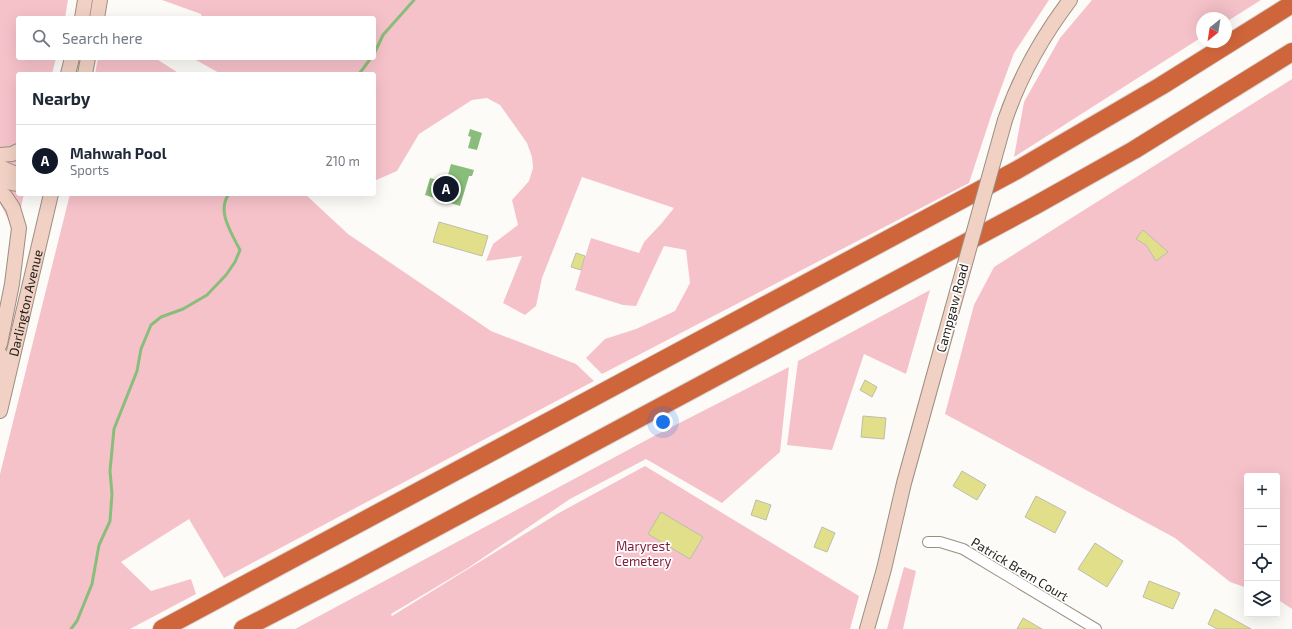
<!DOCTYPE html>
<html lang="en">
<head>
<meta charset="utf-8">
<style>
  :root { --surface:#fff; --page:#f6f6f7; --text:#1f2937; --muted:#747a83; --line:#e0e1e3; --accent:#111827 }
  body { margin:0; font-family:"Exo 2",sans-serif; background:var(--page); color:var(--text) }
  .controls { position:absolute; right:12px; bottom:12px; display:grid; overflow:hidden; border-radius:4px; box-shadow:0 4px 16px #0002 }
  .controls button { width:36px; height:36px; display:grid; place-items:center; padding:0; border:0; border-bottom:1px solid var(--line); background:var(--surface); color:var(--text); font:20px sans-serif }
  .compass { position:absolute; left:1196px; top:12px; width:36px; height:36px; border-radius:50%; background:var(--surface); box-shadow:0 4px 16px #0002; rotate:210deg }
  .you { position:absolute; left:663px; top:422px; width:14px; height:14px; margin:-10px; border:3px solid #fff; border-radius:50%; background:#1a73e8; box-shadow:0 0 0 6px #1a73e833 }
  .badge { display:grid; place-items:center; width:26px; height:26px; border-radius:50%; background:var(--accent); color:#fff; font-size:13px; font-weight:700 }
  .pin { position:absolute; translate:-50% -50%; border:2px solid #fff; box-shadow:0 1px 4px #0006 }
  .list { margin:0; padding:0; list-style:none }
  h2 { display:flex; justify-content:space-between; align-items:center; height:52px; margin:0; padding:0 16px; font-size:17px }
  h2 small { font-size:13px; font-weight:400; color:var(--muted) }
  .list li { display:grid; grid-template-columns:26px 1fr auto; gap:12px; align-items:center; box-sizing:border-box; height:72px; padding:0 16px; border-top:1px solid var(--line) }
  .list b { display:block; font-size:15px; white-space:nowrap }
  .list p { margin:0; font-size:13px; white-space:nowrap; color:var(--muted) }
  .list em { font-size:13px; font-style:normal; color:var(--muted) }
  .icon { flex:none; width:22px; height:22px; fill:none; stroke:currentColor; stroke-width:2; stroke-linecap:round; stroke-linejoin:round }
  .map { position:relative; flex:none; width:1292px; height:629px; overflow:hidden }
  .search { position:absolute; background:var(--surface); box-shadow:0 4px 16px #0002; left:16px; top:16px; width:360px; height:44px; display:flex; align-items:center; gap:10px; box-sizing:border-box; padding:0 14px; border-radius:4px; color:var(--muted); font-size:15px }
  .panel { position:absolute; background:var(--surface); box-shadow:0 4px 16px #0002; left:16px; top:72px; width:360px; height:124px; border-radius:4px }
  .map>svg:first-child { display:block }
  .green { fill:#f6c2ca }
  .water { fill:#89bd7b }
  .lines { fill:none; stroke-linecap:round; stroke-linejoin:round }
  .stream { stroke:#89bd7b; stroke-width:3 }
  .building { fill:#e2df8a; stroke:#bdbdab }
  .minor-casing { stroke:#9b8f81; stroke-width:12 }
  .secondary-casing { stroke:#9b8f81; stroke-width:16 }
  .motorway-casing { stroke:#d8d7d6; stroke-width:20 }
  .minor { stroke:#fff; stroke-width:10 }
  .secondary { stroke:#f1d1c4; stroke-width:14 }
  .motorway { stroke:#cf653b; stroke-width:18 }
  .secondary-bridge-casing { stroke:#9b8f81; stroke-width:16; stroke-linecap:butt }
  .secondary-bridge { stroke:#f1d1c4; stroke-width:14 }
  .labels { text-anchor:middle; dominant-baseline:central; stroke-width:3.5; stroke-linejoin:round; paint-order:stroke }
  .street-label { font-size:13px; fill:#25201b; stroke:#fff }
  .park-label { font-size:13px; fill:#7f1938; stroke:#fff }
</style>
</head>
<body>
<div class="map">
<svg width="1292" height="629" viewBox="0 0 1292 629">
  <rect width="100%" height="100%" fill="#fdfbf8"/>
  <g class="green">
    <polygon points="0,0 68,0 65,18 18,18 18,58 56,58 52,74 18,74 18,194 24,194 15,233 0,203"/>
    <polygon points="162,0 1049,0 1014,53 993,110 969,183 602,374 586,358 605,339 636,329 675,311 690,283 686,250 664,246 636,306 623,305 575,290 591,238 639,253 644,242 661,224 674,208 582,177 542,278 536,306 525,315 503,303 522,256 486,261 493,244 518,225 512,200 529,181 533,168 532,157 527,143 500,105 487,98 472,100 419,134 397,171 374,181 374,74 221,74 196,60 197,58 374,58 374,18 202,18 201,14"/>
    <polygon points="1092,0 1261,0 1226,22 1226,18 1202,18 1202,37 1014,157 1024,102 1060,38"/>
    <polygon points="98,58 155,58 180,74 95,74"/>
    <polygon points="1292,79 1292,609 1277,599 1277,476 1247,476 1247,588 1230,582 1175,538 945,414 974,305 994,267"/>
    <polygon points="70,194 305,194 348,234 491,331 576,364 594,381 224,578 189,519 121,562 151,591 191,579 196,594 130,629 0,629 0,474"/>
    <polygon points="930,290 906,374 864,354 832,450 787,445 798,361"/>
    <polygon points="789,367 780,452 722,503 646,459 570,499 468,568 391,614 392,616 557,514 645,466 859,596 850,629 295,629 654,436"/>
    <polygon points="904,567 916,571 903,629 887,629"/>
  </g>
  <g class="water">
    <polygon points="470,129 482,133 477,150 468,148 471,137 468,136"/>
    <polygon points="451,164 474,170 472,176 469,176 460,206 425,195 430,178 446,182"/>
  </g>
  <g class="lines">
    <g class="stream">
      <polyline points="374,54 383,35 414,0"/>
      <polyline points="359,74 371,58"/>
      <path d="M71 629 77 621 92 584 99 545 110 521 112 494 110 471 114 429 137 371 141 349 151 325 161 317 183 309 207 295 226 275 235 262 240 250C232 234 216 211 229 194"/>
    </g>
  </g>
  <g class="building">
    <polygon points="439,222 488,236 482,256 433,242"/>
    <polygon points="1143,230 1168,252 1156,261 1146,245 1136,239"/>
    <polygon points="576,253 585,256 581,270 571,267"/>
    <polygon points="865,380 877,387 872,397 860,390"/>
    <polygon points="863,416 886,418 884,439 861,437"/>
    <polygon points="962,471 986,485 977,500 953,486"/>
    <polygon points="1036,496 1066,512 1055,533 1025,517"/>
    <polygon points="756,500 771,505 766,520 751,515"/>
    <polygon points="661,512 703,537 690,559 648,534"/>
    <polygon points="822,527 835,533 827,552 814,547"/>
    <polygon points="1095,543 1123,561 1107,587 1078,569"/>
    <polygon points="1149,581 1180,593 1173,609 1143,597"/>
    <polygon points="1215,609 1251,629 1217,629 1208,624"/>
    <polygon points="1023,618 1042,629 1017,629"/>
  </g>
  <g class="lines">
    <g class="minor-casing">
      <polyline id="minor" points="928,542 940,542 963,549 1096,629"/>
    </g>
    <g class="secondary-casing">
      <g id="secondary">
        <polyline points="82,18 85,0"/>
        <polyline points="97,18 100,0"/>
        <polyline points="68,74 72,58"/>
        <polyline points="85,74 88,58"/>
        <path d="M1005 120C1020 76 1042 37 1070 0"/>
        <polyline points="0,155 12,154 18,151"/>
        <polyline points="0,167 18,175"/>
        <polyline points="0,181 18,184"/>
        <polyline points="0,193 5,196 13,208 19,228 12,284 0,344"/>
        <polyline points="0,354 3,381"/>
        <path id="s1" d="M0 411 51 194"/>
        <polyline points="867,629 884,569 904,483 952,310"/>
      </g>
    </g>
    <g class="motorway-casing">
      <g id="motorway">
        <polyline points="162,629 1017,170 1161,86 1292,4"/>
        <polyline points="243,629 351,573 1036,205 1134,150 1292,52"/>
      </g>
    </g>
    <use href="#minor" class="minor"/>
    <use href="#secondary" class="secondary"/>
    <use href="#motorway" class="motorway"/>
    <g class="secondary-bridge-casing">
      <polyline id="secondary-bridge" points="952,310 1005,120"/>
    </g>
    <use href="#secondary-bridge" class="secondary-bridge"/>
  </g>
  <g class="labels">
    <g class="street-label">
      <text stroke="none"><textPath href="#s1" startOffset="111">Darlington Avenue</textPath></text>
      <text transform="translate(952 308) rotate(-75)">Campgaw Road</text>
      <text transform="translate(1020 569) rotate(31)">Patrick Brem Court</text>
    </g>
    <g class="park-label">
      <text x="643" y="546">Maryrest<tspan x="643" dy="15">Cemetery</tspan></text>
    </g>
  </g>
</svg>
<div class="controls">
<button>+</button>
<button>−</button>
<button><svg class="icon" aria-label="locate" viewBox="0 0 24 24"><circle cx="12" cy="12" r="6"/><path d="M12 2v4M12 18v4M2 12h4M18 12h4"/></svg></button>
<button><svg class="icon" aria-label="layers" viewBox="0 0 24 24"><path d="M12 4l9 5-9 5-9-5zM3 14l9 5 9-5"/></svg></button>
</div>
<svg class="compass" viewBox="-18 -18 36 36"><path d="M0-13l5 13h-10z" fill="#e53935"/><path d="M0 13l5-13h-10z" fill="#747a83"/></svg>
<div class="you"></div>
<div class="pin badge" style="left:446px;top:189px">A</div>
<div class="search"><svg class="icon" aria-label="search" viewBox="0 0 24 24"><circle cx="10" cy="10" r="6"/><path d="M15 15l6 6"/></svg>Search here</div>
<section class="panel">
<h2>Nearby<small></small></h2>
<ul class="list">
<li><span class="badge">A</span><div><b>Mahwah Pool</b><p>Sports</p></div><em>210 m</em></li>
</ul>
</section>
</div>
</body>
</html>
